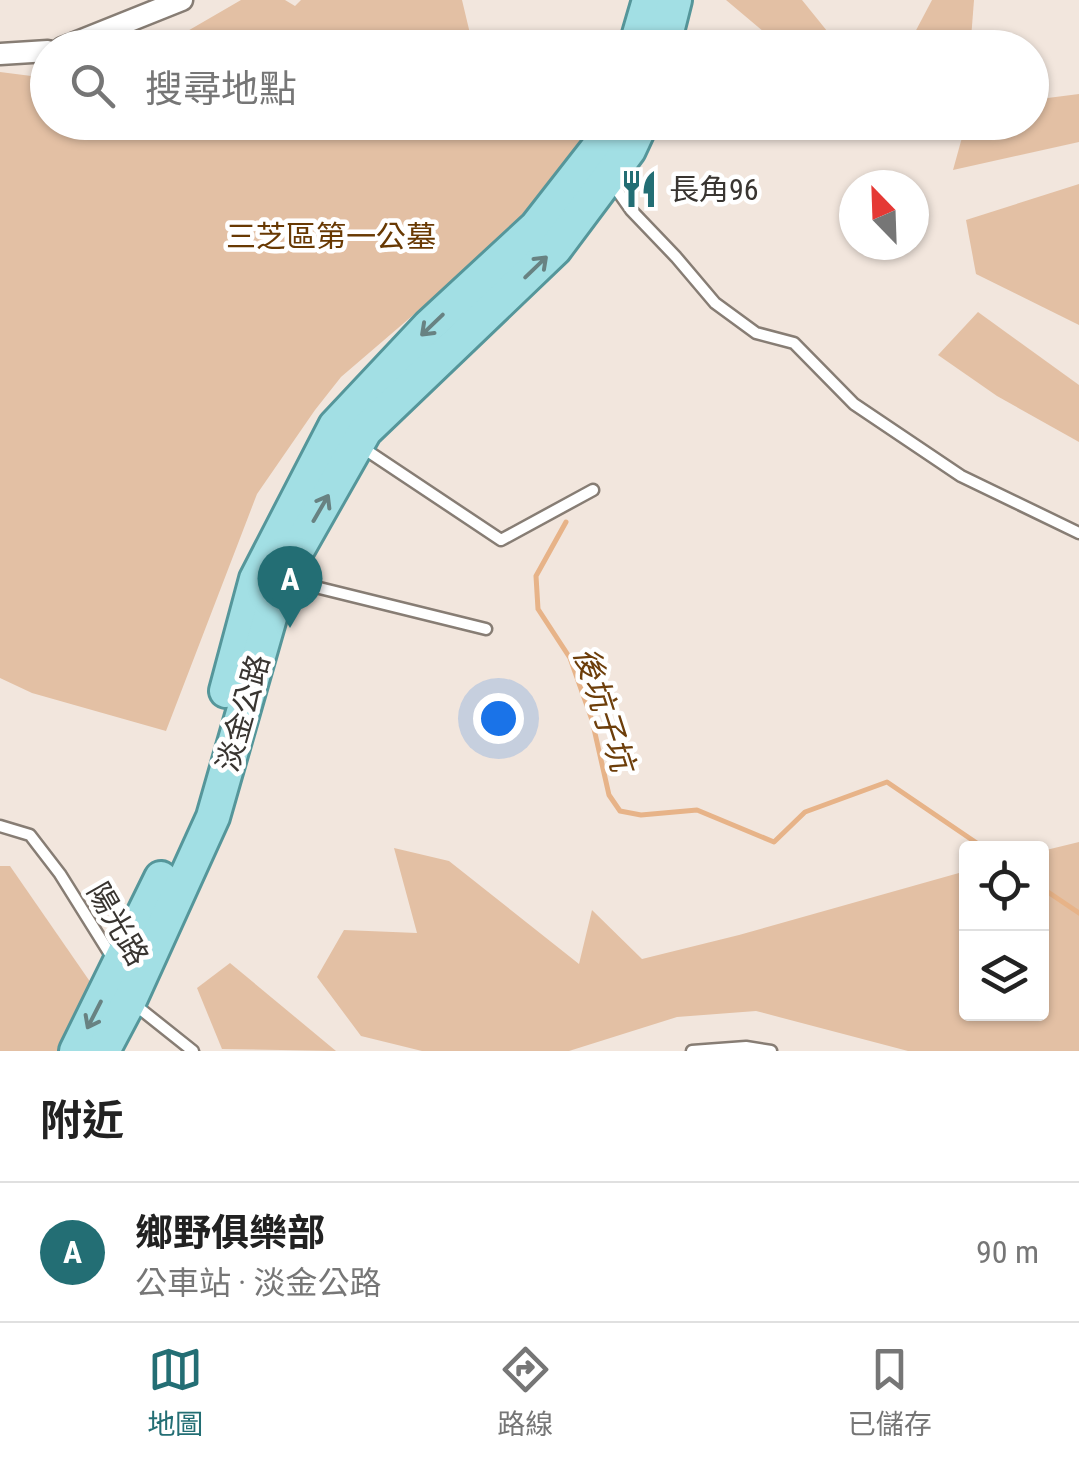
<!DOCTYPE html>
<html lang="zh-TW">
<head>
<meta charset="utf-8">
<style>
  :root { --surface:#fff; --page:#f6f6f6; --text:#222; --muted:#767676; --line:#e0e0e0; --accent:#236e74 }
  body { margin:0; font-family:"Roboto Condensed","Noto Sans TC",sans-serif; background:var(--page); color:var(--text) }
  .controls { position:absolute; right:30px; bottom:30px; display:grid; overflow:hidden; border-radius:10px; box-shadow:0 2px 8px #0004 }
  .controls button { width:90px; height:90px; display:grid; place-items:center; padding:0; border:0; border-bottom:2px solid var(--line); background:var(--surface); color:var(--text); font:50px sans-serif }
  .compass { position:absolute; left:839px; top:170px; width:90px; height:90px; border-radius:50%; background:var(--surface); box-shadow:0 2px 8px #0004; rotate:337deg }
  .you { position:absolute; left:498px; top:718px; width:35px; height:35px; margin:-25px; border:8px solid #fff; border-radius:50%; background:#1a73e8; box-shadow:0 0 0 15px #1a73e833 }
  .badge { display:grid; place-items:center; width:65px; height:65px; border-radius:50%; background:var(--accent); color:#fff; font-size:32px; font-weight:700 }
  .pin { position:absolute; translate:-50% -82px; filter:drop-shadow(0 2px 5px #0008) }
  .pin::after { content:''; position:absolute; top:52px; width:35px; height:30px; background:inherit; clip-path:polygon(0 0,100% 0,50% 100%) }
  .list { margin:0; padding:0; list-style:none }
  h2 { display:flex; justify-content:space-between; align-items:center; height:130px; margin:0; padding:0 40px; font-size:42px }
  h2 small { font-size:32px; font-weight:400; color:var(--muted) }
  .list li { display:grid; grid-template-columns:65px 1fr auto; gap:30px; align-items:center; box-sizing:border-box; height:140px; padding:0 40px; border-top:2px solid var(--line) }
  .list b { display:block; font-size:38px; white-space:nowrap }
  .list p { margin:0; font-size:32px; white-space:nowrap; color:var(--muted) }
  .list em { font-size:32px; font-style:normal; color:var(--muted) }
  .icon { flex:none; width:55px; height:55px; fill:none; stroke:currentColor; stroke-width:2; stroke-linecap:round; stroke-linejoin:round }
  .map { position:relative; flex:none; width:1079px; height:1051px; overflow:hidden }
  .search { position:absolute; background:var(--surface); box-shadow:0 2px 8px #0004; left:30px; right:30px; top:30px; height:110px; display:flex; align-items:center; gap:25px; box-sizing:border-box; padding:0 35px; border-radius:55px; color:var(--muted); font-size:38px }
  .sheet { height:270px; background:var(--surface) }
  nav { display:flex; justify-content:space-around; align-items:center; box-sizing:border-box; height:140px; border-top:2px solid var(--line); background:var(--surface); font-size:28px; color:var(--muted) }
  nav a { display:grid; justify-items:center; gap:5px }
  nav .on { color:var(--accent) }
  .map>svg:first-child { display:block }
  .green { fill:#e3c0a4 }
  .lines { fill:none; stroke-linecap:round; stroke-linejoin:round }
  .stream { stroke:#e7b388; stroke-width:5 }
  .service-casing { stroke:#877d74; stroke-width:15 }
  .minor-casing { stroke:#877d74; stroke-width:25 }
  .primary-casing { stroke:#55969a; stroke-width:38 }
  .service { stroke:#fff; stroke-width:10 }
  .minor { stroke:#fff; stroke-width:20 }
  .primary { stroke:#a2dfe4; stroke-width:32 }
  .oneway { stroke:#688282 }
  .labels { text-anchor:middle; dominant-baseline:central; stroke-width:9; stroke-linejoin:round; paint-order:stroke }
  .poi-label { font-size:30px; fill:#393531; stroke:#fff; text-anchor:start }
  .park-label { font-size:30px; fill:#683903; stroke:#fff }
  .street-label { font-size:30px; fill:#393531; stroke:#fff }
  .water-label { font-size:32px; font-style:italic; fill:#6d3e0a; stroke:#fff }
</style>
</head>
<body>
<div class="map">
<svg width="1079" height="1051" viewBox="0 0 1079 1051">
  <rect width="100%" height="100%" fill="#f2e6dd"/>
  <g class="green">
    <polygon points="241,0 285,0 295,6 301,0 462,0 472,42 478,47 160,47"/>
    <polygon points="726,0 802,0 840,47 782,47"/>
    <polygon points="932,0 974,0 971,39 964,47 913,47 913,36"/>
    <polygon points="0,72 47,78 48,122 563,122 592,133 517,226 341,377 315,410 257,494 166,731 32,693 0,678"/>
    <polygon points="1079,94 1079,142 953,170 966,123 1032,122 1032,100"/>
    <polygon points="1079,184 1079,325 976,274 966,220"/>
    <polygon points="978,312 1079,385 1079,442 997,396 938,355"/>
    <polygon points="1079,842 1079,1051 908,1051 756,1011 677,1017 569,1051 422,1051 361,1036 317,977 344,930 417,933 394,848 449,861 579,964 592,910 642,959 739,935 966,871 966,1014 1042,1014 1042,851"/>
    <polygon points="0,866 10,866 93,986 61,1051 0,1051"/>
    <polygon points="230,963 336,1051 222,1049 197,988"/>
  </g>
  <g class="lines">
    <g class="stream">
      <polyline points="566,522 536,576 538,609 570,658 592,720 609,795 620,811 641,815 697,810 774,842 805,812 887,782 984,848"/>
      <polyline points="1042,888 1079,913"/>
    </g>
    <g class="service-casing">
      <g id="service">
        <polyline points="612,183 631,210 676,257 715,303 756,333 794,343 854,404 961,476 1079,533"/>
        <polyline points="363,448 501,540 593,490"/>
        <polyline points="287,580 486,629"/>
        <polyline points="0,826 30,835 60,874 115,962"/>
        <polyline points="134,1004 193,1051"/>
        <polyline points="692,1051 746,1047 771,1051"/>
      </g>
    </g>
    <g class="minor-casing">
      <g id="minor">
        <polyline points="62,48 182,0"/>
        <polyline points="0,54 48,51"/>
      </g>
    </g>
    <g class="primary-casing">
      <g id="primary">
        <polyline points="635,48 649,0"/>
        <polyline points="663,48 675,0"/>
        <polyline points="226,691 256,579 335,426 429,326 536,227 607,136 611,122"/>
        <polyline points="76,1051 161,878"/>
        <polyline points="103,1051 130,1000 213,817 281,579 365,431 555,249 629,150 642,122"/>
      </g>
    </g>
    <use href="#service" class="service"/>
    <use href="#minor" class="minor"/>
    <use href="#primary" class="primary"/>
  </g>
  <defs><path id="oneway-shaft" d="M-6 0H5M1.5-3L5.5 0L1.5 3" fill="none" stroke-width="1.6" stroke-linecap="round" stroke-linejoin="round" transform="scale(2.5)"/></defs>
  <g class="oneway">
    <use href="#oneway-shaft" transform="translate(536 267) rotate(-44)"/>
    <use href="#oneway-shaft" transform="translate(432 325) rotate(136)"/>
    <use href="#oneway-shaft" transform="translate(321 508) rotate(-60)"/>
    <use href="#oneway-shaft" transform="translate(94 1015) rotate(117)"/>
  </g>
  <defs>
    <g id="restaurant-bare" transform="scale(3)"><path d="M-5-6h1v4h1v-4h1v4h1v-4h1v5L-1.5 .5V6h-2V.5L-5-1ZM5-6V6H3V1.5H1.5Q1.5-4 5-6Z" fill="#236e74" stroke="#fff" stroke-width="2.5" paint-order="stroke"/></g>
  </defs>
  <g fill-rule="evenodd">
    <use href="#restaurant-bare" x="639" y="189"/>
  </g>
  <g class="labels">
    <g class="poi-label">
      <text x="669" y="189">長角96</text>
    </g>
    <g class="park-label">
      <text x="331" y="236">三芝區第一公墓</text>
    </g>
    <g class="street-label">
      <text transform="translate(243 713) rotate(-74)">淡金公路</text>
      <text transform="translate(118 924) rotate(60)">陽光路</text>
    </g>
    <g class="water-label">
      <text transform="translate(604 709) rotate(72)">後坑子坑</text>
    </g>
  </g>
</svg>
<div class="controls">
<button><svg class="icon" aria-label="locate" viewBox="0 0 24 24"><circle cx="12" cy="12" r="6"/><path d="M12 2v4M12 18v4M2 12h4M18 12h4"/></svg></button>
<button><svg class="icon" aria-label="layers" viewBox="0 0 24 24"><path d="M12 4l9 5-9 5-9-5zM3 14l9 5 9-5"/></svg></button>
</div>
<svg class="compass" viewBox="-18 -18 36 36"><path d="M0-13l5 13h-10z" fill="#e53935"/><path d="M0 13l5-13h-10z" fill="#767676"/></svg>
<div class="you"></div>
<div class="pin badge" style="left:290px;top:628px">A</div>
<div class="search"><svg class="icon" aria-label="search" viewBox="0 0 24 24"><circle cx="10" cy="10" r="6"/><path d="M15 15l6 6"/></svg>搜尋地點</div>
</div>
<section class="sheet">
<h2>附近<small></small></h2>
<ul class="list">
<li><span class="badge">A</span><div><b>鄉野俱樂部</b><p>公車站 · 淡金公路</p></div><em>90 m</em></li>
</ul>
</section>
<nav>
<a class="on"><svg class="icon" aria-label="map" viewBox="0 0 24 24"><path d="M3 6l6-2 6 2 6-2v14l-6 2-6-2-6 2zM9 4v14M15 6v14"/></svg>地圖</a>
<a><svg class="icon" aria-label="directions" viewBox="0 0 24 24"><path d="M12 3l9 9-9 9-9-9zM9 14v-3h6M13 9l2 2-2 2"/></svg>路線</a>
<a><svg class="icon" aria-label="saved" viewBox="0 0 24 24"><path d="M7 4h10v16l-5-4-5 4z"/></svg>已儲存</a>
</nav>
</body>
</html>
